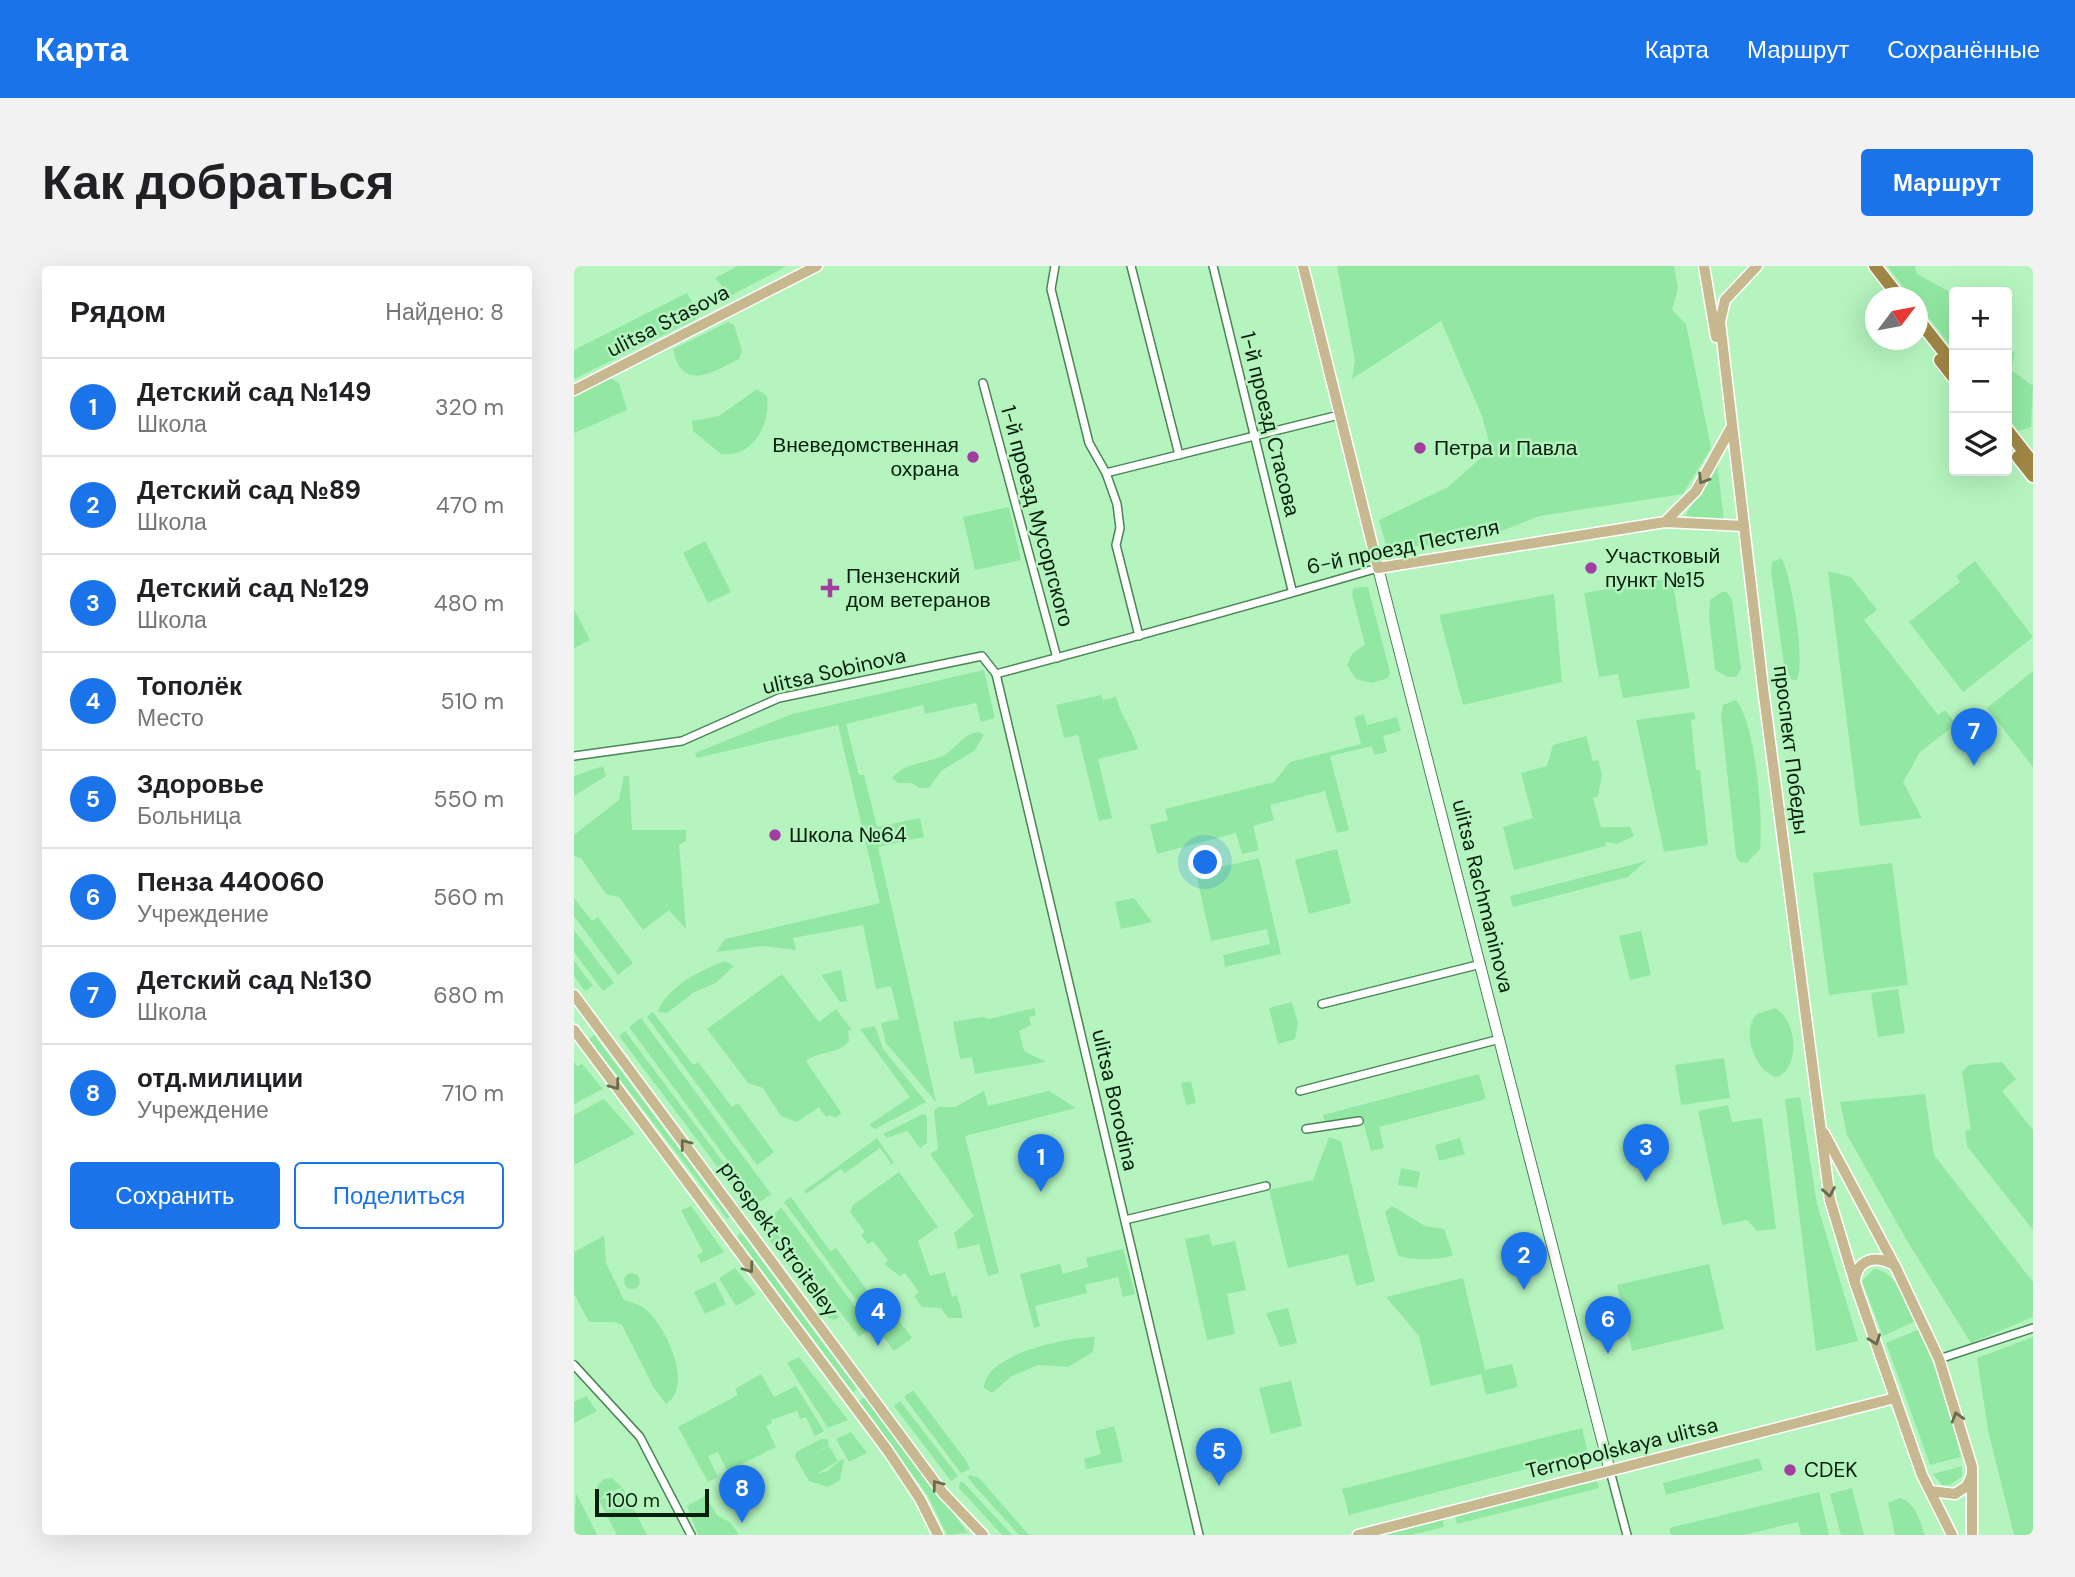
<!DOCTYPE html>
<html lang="ru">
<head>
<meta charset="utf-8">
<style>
  :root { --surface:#fff; --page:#f2f2f2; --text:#202124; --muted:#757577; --line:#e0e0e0; --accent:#1a73e8 }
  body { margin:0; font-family:"DM Sans",sans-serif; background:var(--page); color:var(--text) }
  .controls { position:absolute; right:21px; top:21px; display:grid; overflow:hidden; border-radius:7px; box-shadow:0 7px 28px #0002 }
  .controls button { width:63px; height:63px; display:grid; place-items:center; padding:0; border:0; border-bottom:2px solid var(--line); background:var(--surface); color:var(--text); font:35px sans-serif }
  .compass { position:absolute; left:1291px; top:21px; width:63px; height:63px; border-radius:50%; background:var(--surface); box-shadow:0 7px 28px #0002; rotate:58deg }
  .scale { position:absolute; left:21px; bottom:18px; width:114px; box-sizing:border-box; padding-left:7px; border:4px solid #07200d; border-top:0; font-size:19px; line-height:24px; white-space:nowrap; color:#07200d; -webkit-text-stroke:5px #b5f4bf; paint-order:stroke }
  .you { position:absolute; left:632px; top:597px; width:24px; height:24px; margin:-18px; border:5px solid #fff; border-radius:50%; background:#1a73e8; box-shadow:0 0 0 10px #1a73e833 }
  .badge { display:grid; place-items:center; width:46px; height:46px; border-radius:50%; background:var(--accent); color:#fff; font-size:23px; font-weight:700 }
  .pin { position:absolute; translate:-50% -58px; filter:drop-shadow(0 2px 4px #0008) }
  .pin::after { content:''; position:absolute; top:37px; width:24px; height:21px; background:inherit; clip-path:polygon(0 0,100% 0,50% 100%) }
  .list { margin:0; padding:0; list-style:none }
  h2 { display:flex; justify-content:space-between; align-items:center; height:91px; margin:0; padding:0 28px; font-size:30px }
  h2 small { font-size:23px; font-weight:400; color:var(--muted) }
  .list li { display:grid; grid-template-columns:46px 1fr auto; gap:21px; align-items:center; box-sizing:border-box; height:98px; padding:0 28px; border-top:2px solid var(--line) }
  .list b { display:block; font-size:26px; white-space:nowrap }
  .list p { margin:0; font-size:23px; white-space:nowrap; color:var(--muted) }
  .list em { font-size:23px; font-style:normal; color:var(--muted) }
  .actions { display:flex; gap:14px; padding:21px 28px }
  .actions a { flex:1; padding:16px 0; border:2px solid var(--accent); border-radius:7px; text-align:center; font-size:24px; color:var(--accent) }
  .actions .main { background:var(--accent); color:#fff }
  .icon { flex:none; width:38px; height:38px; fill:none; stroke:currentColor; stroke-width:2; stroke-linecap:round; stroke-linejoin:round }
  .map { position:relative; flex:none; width:1459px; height:1269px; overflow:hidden; border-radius:7px }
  header { display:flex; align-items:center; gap:42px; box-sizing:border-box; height:98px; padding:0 35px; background:var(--accent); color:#fff }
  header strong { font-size:33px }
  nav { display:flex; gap:38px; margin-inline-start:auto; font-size:24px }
  .intro { display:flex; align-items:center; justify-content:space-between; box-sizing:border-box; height:168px; padding:0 42px }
  h1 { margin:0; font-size:49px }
  .button { padding:18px 32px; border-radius:7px; background:var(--accent); color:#fff; font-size:24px; font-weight:700 }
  main { display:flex; gap:42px; padding:0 42px }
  aside { flex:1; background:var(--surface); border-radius:7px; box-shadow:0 7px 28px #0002 }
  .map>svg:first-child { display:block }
  .green { fill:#92e8a3 }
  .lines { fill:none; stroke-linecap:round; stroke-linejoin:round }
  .street-casing { stroke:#4a8556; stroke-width:10 }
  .secondary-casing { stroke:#4a8556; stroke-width:12 }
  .primary-casing { stroke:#fff; stroke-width:13 }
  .highway-casing { stroke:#fff; stroke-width:15 }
  .street { stroke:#fff; stroke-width:7 }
  .secondary { stroke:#fff; stroke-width:10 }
  .primary { stroke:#c7b890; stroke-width:10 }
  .highway { stroke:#a18846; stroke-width:12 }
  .oneway { stroke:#676c4e }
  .poi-dot { fill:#a43da0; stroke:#b5f4bf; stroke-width:2.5 }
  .labels { text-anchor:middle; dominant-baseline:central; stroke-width:5; stroke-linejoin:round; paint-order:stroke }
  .street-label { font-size:21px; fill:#07200d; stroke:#b5f4bf }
  .poi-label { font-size:21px; fill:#07200d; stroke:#b5f4bf; text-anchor:start }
</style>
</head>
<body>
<header>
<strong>Карта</strong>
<nav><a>Карта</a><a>Маршрут</a><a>Сохранённые</a></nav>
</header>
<div class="intro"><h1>Как добраться</h1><a class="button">Маршрут</a></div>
<main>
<aside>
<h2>Рядом<small>Найдено: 8</small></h2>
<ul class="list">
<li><span class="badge">1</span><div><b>Детский сад №149</b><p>Школа</p></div><em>320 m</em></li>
<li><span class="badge">2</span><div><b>Детский сад №89</b><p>Школа</p></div><em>470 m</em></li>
<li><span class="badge">3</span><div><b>Детский сад №129</b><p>Школа</p></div><em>480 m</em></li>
<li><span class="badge">4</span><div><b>Тополёк</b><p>Место</p></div><em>510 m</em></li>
<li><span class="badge">5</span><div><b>Здоровье</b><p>Больница</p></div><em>550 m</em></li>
<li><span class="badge">6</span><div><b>Пенза 440060</b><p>Учреждение</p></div><em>560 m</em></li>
<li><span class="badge">7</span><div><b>Детский сад №130</b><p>Школа</p></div><em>680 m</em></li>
<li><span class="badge">8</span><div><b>отд.милиции</b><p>Учреждение</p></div><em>710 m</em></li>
</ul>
<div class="actions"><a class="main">Сохранить</a><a>Поделиться</a></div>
</aside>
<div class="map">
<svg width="1459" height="1269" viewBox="0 0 1459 1269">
  <rect width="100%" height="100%" fill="#b5f4bf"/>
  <g class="green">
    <polygon points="164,0 213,0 156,30 141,12"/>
    <polygon points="763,0 1100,0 1104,22 1098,44 1112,58 1137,182 1109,228 966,250 907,273 834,281 812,279 805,254 874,221 917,183 908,150 867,55 778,113 781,94"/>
    <polygon points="1313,0 1341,0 1343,8 1380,28 1380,84 1344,38 1344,32 1338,31"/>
    <polygon points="113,27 122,43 122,53 0,113 0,84"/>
    <path d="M154 56 160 59 168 85 165 93C139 106 108 127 99 83Z"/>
    <polygon points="1433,82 1441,87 1437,104 1459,120 1457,161 1444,165 1433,150"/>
    <polygon points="37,112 45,117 53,144 0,167 0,130"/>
    <path d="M183 123 193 130C197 157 180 192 147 188L119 165 118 155 145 150Z"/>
    <polygon points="1143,196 1150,255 1111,250"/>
    <polygon points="435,241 447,294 401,304 389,251"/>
    <polygon points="131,275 157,326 134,337 109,287"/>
    <path d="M1207 292C1217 305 1233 404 1222 414H1218L1210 399 1197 305 1198 296Z"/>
    <polygon points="1401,295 1459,371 1389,426 1335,356 1386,316 1382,310"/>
    <polygon points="1254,305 1277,311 1303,344 1290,354 1364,449 1371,444 1382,458 1346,486 1329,516 1348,552 1286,560"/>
    <polygon points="1098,312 1116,422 1049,432 1044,408 1025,411 1010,327"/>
    <polygon points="787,321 794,321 816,406 814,412 798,417 782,413 773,399 778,388 791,378 778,329 779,323"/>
    <polygon points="1148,326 1153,326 1158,334 1167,403 1162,411 1154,411 1141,404 1135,350 1136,334"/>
    <polygon points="980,328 988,416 889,439 865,349"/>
    <polygon points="0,343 16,374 0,382"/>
    <polygon points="410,404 421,452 407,456 402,437 351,448 349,439 272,458 285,509 290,509 303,561 346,552 350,571 304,581 362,836 312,777 307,757 325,753 317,720 302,723 289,659 219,672 222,684 188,680 142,686 151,673 306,637 264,459 123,492 121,487 218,448"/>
    <polygon points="1459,405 1459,501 1413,442"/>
    <path d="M527 429 529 434 542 431C547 451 559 463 564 483L524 493 538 552 525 555 504 469 490 472 482 439Z"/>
    <path d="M1162 434C1182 460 1189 549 1186 583L1173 597 1166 596 1162 590 1147 449 1149 439Z"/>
    <polygon points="1120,446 1122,453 1117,454 1122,504 1126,504 1134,579 1090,586 1062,454"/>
    <polygon points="790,448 793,459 823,451 827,465 809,470 813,486 800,489 798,480 756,490 775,564 763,567 751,525 696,539 700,554 679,560 685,584 668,588 662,567 583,588 576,559 594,554 591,543 700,516 716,496 787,478 780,451"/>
    <path d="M405 466 410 469 400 485 367 505 355 522H346L337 517H324L318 512C329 497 353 497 369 490 382 483 389 467 405 466Z"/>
    <polygon points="1012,470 1019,495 1024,494 1028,509 1024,530 1019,532 1027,561 1056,561 1060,570 1043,578 1031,576 1032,580 940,604 929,561 959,552 947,507 973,500 979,479"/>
    <polygon points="29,500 32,510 0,530 0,510"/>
    <polygon points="50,510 55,510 58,564 112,564 112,575 105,579 112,663 95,644 69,664 45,631 32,628 7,592 0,590 0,569 45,534"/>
    <polygon points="763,583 777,637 735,648 721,594"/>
    <polygon points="685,592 707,688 651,701 649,689 696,678 693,663 637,675 622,607"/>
    <polygon points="1072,595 1054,611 939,641 936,630"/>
    <polygon points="1318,597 1334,719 1255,729 1239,607"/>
    <polygon points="0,632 18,655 24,651 59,697 44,709 0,650"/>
    <polygon points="560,632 578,656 547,663 541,636"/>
    <polygon points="0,664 40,717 29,725 0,686"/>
    <polygon points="1067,665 1077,709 1056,714 1045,670"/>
    <polygon points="0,695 19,720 11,725 0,710"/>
    <path d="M151 695 160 700 142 717 120 726 93 747 84 746C91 722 129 703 151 695Z"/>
    <polygon points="267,704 273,735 266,736 247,709"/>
    <path d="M208 708 245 756 262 743 278 764 274 765 275 775C266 788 244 785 232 795L266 845 267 848 261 852 256 849 252 851 245 841 223 856 207 850 189 822 174 817 133 763Z"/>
    <polygon points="1324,723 1331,767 1304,771 1297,727"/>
    <polygon points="718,736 724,757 721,773 704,778 695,742"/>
    <polygon points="460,742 462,749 455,751 457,759 445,765 450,785 472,796 401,808 398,791 386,793 379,756 408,751 415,753"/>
    <path d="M1201 742C1223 753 1227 802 1203 811 1181 807 1166 764 1183 748Z"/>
    <polygon points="79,746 119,799 124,796 158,841 164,837 200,886 183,899 73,751"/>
    <polygon points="67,752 197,928 185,937 55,761"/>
    <polygon points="301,760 309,783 352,836 301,863 295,859 336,831 286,763"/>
    <polygon points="51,765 182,940 176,944 45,770"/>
    <polygon points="20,769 155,950 154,954 15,773"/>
    <polygon points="1150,792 1156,832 1107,839 1101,799"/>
    <polygon points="0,796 3,800 8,798 29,823 0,838"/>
    <polygon points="1428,796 1442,813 1428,825 1459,864 1459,964 1393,880 1391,865 1397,864 1388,806 1395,799"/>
    <polygon points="905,808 912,833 805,861 810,882 797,885 788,852 752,861 749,849"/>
    <polygon points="617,815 622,837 612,839 607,817"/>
    <polygon points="410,825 414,840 475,825 502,842 391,870 425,1007 414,1010 405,978 384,983 380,967 400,950 356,888 364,883 360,845 364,841 381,841"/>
    <polygon points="1351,828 1360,889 1459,1016 1459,1051 1397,1077 1335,978 1273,869 1266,836"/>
    <polygon points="1226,831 1243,938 1284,1075 1242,1085 1211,833"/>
    <polygon points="30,833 61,868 0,899 0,849"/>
    <polygon points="1154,839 1158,856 1188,852 1202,963 1183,965 1173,954 1148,959 1124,845"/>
    <polygon points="349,848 353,850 353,877 346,882 333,865 313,872 309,868"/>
    <polygon points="755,871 767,875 801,1015 782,1020 774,988 714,1002 695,924 739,914"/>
    <polygon points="303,872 320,897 314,900 317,897 306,882 271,907 267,903 232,928 230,925"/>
    <polygon points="886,872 891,888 865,895 861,879"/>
    <polygon points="827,902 846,906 843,922 824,919"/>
    <polygon points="325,906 364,961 344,975 356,1010 371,1006 378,1031 383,1029 389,1052 374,1052 367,1042 348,1041 340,1030 345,1026 331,1007 326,1010 310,998 314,994 299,975 294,978 287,969 291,966 276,946 279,939"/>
    <polygon points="217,931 256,985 262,982 295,1027 302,1023 338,1072 320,1085 210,936"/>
    <polygon points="117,940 150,986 127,997 123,989 129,986 107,944"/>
    <path d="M818 940 851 960 870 963 879 989C871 994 832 995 824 989L811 946Z"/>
    <polygon points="207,941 297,1062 285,1071 196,953"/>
    <polygon points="194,955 265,1051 261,1054 254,1052 186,961"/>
    <polygon points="165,968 168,968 283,1123 279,1126 163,971"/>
    <polygon points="635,968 638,980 661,975 672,1024 653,1028 661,1068 633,1074 611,973"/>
    <path d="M30 970 32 997 50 1034C57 1036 64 1038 70 1042 91 1058 121 1119 92 1138L80 1122 48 1059 40 1056H15L0 1028V986Z"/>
    <polygon points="549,983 561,1028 549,1031 544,1011 511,1019 513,1027 461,1040 466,1060 460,1062 446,1008 486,998 489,1008 514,1001 512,992"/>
    <polygon points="1135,998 1150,1063 1058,1085 1043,1019"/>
    <polygon points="161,1002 182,1028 162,1040 145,1012"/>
    <path d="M1300 1003C1322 1004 1332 1037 1342 1055L1309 1070 1288 1015Z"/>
    <circle cx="58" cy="1015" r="8"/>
    <polygon points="889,1012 911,1104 938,1098 944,1121 912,1129 907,1108 857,1120 845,1070 812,1031"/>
    <polygon points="141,1016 152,1038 131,1048 120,1026"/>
    <polygon points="714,1042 723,1077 706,1081 692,1047"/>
    <polygon points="1346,1063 1373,1135 1387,1191 1356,1199 1312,1077"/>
    <path d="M521 1071 519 1086 494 1101 465 1099 438 1110 418 1127 410 1122C410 1088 494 1071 521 1071Z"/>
    <polygon points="1459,1071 1459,1269 1440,1269 1414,1164 1403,1092"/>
    <polygon points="225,1091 274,1154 254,1162 213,1097"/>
    <polygon points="187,1108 200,1131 222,1120 250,1165 241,1170 232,1151 226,1153 223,1145 197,1154 198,1157 192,1160 202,1181 153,1205 144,1186 134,1190 144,1211 134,1216 104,1161 164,1129 161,1123"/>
    <polygon points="717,1115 728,1160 697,1168 685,1122"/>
    <polygon points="339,1124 393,1196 396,1203 387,1207 330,1131"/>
    <polygon points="12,1130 23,1145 0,1157 0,1136"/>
    <polygon points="292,1130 394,1267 373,1269 354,1230 285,1135"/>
    <polygon points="326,1135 384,1210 377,1215 320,1140"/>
    <polygon points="540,1160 549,1196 512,1203 510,1193 527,1188 521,1165"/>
    <polygon points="1008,1162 1014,1187 775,1249 768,1223"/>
    <polygon points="277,1166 293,1187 275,1196 262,1173"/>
    <polygon points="247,1173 253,1173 255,1179 241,1188 255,1180 264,1195 243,1208 254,1205 266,1194 270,1194 266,1214 254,1221 235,1215 221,1191 222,1186"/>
    <polygon points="1185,1192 1189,1204 1092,1229 1089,1217"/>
    <polygon points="1388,1200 1388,1210 1376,1219 1368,1219 1359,1208"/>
    <polygon points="396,1209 405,1212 455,1269 445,1269 399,1218 394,1211"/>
    <polygon points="38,1212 48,1221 25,1233 23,1220 30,1213"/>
    <polygon points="1023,1215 1025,1222 883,1258 881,1250"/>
    <polygon points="386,1216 389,1216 438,1269 428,1269 385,1222"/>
    <polygon points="49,1222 73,1269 43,1269 25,1234"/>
    <polygon points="1278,1222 1290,1269 1267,1269 1256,1228"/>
    <polygon points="1245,1226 1255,1269 1227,1269 1224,1256 1170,1269 1097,1269 1095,1262"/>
    <polygon points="2,1227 23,1268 23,1269 0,1269"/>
    <polygon points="131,1230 143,1249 157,1257 165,1269 124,1269 113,1240"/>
    <path d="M1326 1232C1342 1237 1345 1254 1351 1269H1321L1314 1237Z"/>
    <polygon points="869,1254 870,1261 837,1269 810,1269"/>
  </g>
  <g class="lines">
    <g class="street-casing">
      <g id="street">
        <polyline points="481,0 477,23 515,177 532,207 543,238 546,262 542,279 565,370"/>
        <polyline points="557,0 605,189"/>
        <polyline points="639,0 718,324"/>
        <polyline points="409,117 483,392"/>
        <polyline points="532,207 765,149"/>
        <path d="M422 408C550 374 677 339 804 302"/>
        <polyline points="0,490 108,475 205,432 408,390 422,408 625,1269"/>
        <polyline points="748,738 907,698"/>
        <polyline points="726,825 926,773"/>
        <polyline points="732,863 785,855"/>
        <polyline points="551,954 692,920"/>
        <polyline points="1365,1093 1459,1062"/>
        <polyline points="0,1099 66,1171 117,1269"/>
        <polyline points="1036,1205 1053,1269"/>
      </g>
    </g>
    <g class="secondary-casing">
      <polyline id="secondary" points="804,302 1036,1205"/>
    </g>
    <g class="primary-casing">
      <g id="primary">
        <polyline points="729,0 804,302 1091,256 1170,260"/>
        <polyline points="1130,0 1142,71"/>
        <polyline points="1183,0 1151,34 1146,56 1189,422 1256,934 1281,1017 1348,1209 1378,1269"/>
        <polyline points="0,124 243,0"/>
        <polyline points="1091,256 1122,225 1157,162"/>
        <polyline points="0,729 369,1227 409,1269"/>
        <polyline points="0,764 314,1185 346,1233 364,1269"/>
        <polyline points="1250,867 1321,1000 1365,1093 1398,1201 1398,1269"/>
        <path d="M1281 1014C1284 992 1303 989 1320 999"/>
        <polyline points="1357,1225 1381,1228 1393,1220 1397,1211"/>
        <polyline points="784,1269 1321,1132"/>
      </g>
    </g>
    <g class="highway-casing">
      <g id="highway">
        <polyline points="1301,0 1326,32"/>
        <polyline points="1344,53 1380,99"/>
        <polyline points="1366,94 1380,112"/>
        <polyline points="1433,164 1459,197"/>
        <polyline points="1444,191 1459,210"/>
      </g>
    </g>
    <use href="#street" class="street"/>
    <use href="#secondary" class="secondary"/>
    <use href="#primary" class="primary"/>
    <use href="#highway" class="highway"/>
  </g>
  <defs><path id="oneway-chevron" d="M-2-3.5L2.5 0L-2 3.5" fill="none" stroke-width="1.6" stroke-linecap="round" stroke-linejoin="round" transform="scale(1.75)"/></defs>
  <g class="oneway">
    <use href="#oneway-chevron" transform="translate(1129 213) rotate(121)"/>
    <use href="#oneway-chevron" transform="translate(41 819) rotate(53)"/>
    <use href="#oneway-chevron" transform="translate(111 878) rotate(-127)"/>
    <use href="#oneway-chevron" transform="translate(1255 926) rotate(80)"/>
    <use href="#oneway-chevron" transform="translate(175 1002) rotate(54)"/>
    <use href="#oneway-chevron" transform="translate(1301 1074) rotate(70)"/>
    <use href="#oneway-chevron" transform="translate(1383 1151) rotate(-107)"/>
    <use href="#oneway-chevron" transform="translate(363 1219) rotate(-127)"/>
  </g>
  <g class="poi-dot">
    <circle cx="846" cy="182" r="7"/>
    <circle cx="399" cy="191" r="7"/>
    <circle cx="1017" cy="302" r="7"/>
    <path d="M252.5 311.5h7v7h7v7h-7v7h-7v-7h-7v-7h7z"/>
    <circle cx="201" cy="569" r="7"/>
    <circle cx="1216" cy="1204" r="7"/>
  </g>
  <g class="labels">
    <g class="street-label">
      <text transform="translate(94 55) rotate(-27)">ulitsa Stasova</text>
      <text transform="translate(696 158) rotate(76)">1-й проезд Стасова</text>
      <text transform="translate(463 250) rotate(75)">1-й проезд Мусоргского</text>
      <text transform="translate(829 281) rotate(-12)">6-й проезд Пестеля</text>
      <text transform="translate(260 405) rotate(-13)">ulitsa Sobinova</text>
      <text transform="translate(1217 484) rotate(83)">проспект Победы</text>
      <text transform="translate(909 630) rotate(76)">ulitsa Rachmaninova</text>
      <text transform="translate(541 834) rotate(77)">ulitsa Borodina</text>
      <text transform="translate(205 973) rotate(54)">prospekt Stroiteley</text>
      <text transform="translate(1048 1182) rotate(-14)">Ternopolskaya ulitsa</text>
    </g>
    <g class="poi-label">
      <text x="385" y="179" text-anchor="end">Вневедомственная<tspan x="385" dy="24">охрана</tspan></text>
      <text x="860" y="182">Петра и Павла</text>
      <text x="1031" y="290">Участковый<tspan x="1031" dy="24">пункт №15</tspan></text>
      <text x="272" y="310">Пензенский<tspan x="272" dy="24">дом ветеранов</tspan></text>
      <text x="215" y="569">Школа №64</text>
      <text x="1230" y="1204">CDEK</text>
    </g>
  </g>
</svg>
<div class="controls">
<button>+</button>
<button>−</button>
<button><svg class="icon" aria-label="layers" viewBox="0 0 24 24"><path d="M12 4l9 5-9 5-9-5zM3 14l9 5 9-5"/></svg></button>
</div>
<svg class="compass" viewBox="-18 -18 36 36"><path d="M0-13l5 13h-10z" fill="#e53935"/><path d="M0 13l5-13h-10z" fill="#757577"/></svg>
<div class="scale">100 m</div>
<div class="you"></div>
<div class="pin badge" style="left:467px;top:926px">1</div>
<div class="pin badge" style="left:950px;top:1024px">2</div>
<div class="pin badge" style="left:1072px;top:916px">3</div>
<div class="pin badge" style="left:304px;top:1080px">4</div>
<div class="pin badge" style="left:645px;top:1220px">5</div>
<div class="pin badge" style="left:1034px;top:1088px">6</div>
<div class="pin badge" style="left:1400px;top:500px">7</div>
<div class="pin badge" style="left:168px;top:1257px">8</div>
</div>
</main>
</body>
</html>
